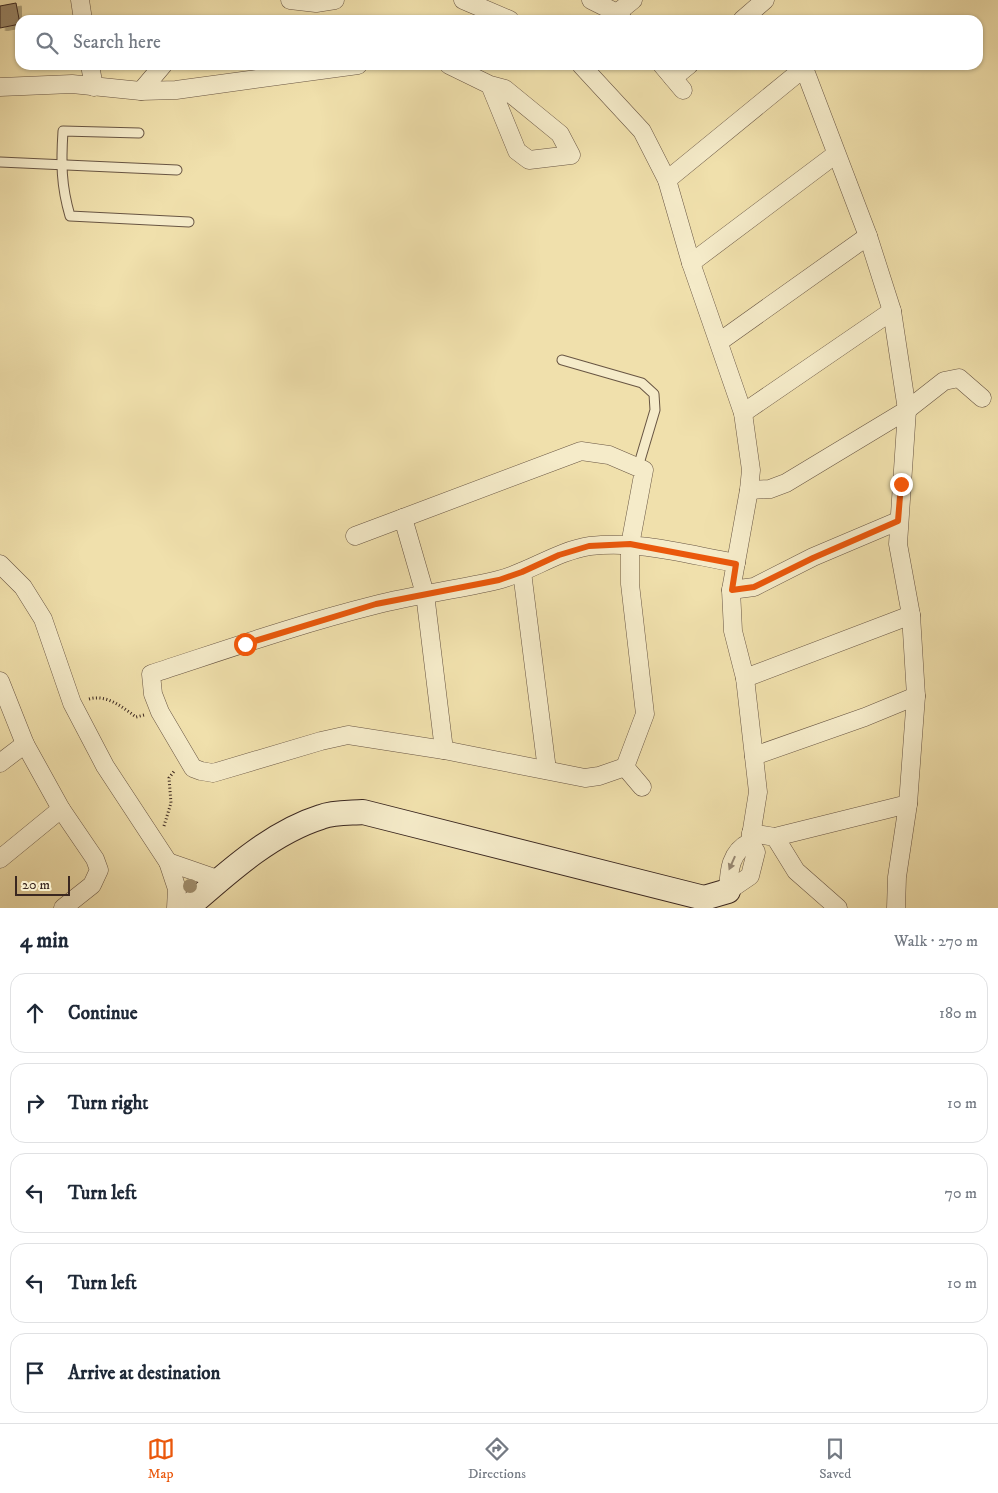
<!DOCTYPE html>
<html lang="en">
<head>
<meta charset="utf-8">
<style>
  :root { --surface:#fff; --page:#f2f2f3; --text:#1f2937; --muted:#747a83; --line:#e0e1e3; --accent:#ea580c }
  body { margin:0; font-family:"IM FELL DW Pica",serif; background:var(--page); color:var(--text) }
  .scale { position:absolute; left:15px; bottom:12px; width:55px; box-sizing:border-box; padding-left:5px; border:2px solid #3a2720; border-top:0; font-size:14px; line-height:18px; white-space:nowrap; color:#3a2720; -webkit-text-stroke:4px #f5ebc9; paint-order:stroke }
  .stop { position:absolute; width:15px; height:15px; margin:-11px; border:4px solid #ea580c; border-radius:50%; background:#fff }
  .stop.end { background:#ea580c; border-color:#fff; box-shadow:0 1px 5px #0008 }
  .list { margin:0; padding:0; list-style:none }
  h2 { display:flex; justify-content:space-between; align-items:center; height:65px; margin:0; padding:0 20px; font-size:21px }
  h2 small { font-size:16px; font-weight:400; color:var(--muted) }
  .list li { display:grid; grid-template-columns:32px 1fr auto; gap:15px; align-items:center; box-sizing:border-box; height:80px; margin:0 10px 10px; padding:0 10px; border:1px solid var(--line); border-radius:15px }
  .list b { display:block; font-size:19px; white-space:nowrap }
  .list em { font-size:16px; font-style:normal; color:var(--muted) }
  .icon { flex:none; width:28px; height:28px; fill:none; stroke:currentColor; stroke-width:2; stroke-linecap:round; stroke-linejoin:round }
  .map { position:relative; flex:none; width:998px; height:908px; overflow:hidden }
  .search { position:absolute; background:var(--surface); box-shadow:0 1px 4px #0004; left:15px; right:15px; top:15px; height:55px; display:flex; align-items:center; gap:12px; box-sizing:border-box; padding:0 18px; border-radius:15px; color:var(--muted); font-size:19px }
  .sheet { height:515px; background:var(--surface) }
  nav { display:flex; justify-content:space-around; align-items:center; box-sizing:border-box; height:70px; border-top:1px solid var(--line); background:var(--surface); font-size:14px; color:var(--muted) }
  nav a { display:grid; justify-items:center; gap:2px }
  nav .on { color:var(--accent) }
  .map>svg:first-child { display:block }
  .building { fill:#998769; stroke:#3a2720; filter:url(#shadow) }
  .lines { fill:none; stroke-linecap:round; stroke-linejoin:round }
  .lane-casing { stroke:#685543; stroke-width:11 }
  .street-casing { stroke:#685543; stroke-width:19 }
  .secondary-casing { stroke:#3a2720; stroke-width:26 }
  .path { stroke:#3a2720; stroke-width:3; stroke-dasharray:1 2.5; stroke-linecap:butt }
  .lane { stroke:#f5ebc9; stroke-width:9 }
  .street { stroke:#f5ebc9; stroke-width:18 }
  .secondary { stroke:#f5ebc9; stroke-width:24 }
  .tree { fill:#a1906f }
  .oneway { fill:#988974 }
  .route { stroke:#ea580c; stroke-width:6 }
</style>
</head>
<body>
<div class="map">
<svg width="998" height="908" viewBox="0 0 998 908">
  <defs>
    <filter id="shadow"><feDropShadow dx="5.5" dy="3" stdDeviation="0" flood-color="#0004"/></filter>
  </defs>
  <rect width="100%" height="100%" fill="#f0e0ac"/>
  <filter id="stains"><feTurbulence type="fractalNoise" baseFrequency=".004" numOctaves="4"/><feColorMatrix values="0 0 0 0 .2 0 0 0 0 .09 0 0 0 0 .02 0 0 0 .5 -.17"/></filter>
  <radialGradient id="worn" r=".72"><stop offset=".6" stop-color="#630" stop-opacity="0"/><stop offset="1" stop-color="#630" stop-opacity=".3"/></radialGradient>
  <polygon class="building" points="16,3 20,24 0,28 0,6"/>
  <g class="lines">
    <g class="lane-casing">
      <g id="lane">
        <path d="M139 133 63 131C61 163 61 185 70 216L189 222"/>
        <polyline points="0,162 177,170"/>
        <polyline points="562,360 642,383 654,394 655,410 638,467"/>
      </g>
    </g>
    <g class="street-casing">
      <g id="street">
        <polyline points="80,0 83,20"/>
        <polyline points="290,0 316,3 335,0"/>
        <polyline points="463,0 510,20"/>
        <polyline points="591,0 617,13 623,20"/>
        <polyline points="617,13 633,0"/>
        <polyline points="742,20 765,0"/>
        <polyline points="90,65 94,87"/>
        <polyline points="449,65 490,85 505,89 560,134 571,155 529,160 517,151 490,85"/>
        <polyline points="581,65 642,131 667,180 691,263 743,413 751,470 749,490 731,590 733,631 745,678 758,792 750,842 756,852 750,876 728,891"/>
        <polyline points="662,65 683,90"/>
        <polyline points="673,78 689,65"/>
        <polyline points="0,87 72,84 141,91 176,90 358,65"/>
        <polyline points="141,91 163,65"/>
        <polyline points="667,180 804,68 868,236 892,311 907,410 898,544 911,615 916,696 908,804 897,877 896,908"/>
        <polyline points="691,263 836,154"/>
        <polyline points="719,342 868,236"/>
        <polyline points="743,413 892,311"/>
        <polyline points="749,490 770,489 786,483 907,410 944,381 959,378 982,398"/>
        <polyline points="403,518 425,594 444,750"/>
        <path d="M355 536 581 451 609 455 644 470 630 545V584L645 714 625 767 599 776 585 778 444 750 348 735 321 741 213 773 201 771 193 768 160 712 153 694 151 674C225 650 299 624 375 605 416 594 457 590 498 580 530 572 557 551 590 546 639 540 689 555 736 563"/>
        <polyline points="0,564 23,587 43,619 72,703 105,766 168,862 177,889 176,908"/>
        <polyline points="522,572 547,770"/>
        <polyline points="731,590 754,587 813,557 898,521"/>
        <polyline points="745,678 911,615"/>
        <polyline points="0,681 25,744 61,809 95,859 99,870 92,885 63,908"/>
        <polyline points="754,756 865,717 916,696"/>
        <polyline points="0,763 25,744"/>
        <polyline points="625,767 642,787"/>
        <polyline points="751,833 775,837 908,804"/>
        <polyline points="775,837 796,871 838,908"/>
        <polyline points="0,859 61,809"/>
        <polyline points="168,862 220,880"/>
        <path d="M728 891C729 870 730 852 750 842"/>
      </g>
    </g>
    <g class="secondary-casing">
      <path id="secondary" d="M187 908C226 874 270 833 321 817 333 812 350 813 363 812L704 898 728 891"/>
    </g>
    <g class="path">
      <path d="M89 699C107 694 122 707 136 717L144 715"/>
      <polyline points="164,826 171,803 169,778 175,770"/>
    </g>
    <use href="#lane" class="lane"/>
    <use href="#street" class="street"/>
    <use href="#secondary" class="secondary"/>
  </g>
  <circle class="tree" cx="190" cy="886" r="7"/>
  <defs><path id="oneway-solid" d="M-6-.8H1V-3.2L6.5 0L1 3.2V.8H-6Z" transform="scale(1.25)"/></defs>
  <use class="oneway" href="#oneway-solid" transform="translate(732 863) rotate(114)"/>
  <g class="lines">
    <polyline class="route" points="245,644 376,604 499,580 522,572 559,555 589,546 630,544 736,564 732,590 754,587 813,558 898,521 901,484"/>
  </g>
  <rect width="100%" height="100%" filter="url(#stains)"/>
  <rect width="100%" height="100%" fill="url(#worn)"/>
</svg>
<div class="scale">20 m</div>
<div class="stop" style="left:245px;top:644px"></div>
<div class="stop end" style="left:901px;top:484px"></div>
<div class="search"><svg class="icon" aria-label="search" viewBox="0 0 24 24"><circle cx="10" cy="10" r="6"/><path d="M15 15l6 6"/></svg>Search here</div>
</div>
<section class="sheet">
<h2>4 min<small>Walk · 270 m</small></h2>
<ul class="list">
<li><svg class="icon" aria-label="ahead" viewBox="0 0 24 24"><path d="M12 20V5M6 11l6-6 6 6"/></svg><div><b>Continue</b></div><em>180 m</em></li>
<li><svg class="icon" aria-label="right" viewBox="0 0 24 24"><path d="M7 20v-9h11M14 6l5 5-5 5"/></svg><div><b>Turn right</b></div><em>10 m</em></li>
<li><svg class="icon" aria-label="left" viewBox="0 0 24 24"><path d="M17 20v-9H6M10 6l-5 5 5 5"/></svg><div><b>Turn left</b></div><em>70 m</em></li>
<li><svg class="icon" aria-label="left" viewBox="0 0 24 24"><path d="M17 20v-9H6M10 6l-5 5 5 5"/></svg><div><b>Turn left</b></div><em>10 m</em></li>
<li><svg class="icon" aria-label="arrive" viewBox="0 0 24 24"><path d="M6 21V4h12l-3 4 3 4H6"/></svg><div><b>Arrive at destination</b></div></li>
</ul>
</section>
<nav>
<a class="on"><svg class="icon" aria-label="map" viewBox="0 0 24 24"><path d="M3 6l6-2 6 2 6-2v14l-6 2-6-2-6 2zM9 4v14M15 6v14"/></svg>Map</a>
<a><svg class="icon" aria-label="directions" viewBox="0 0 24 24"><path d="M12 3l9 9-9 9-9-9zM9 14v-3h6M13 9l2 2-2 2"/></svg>Directions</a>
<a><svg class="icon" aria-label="saved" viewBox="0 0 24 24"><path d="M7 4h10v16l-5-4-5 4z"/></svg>Saved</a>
</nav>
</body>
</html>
